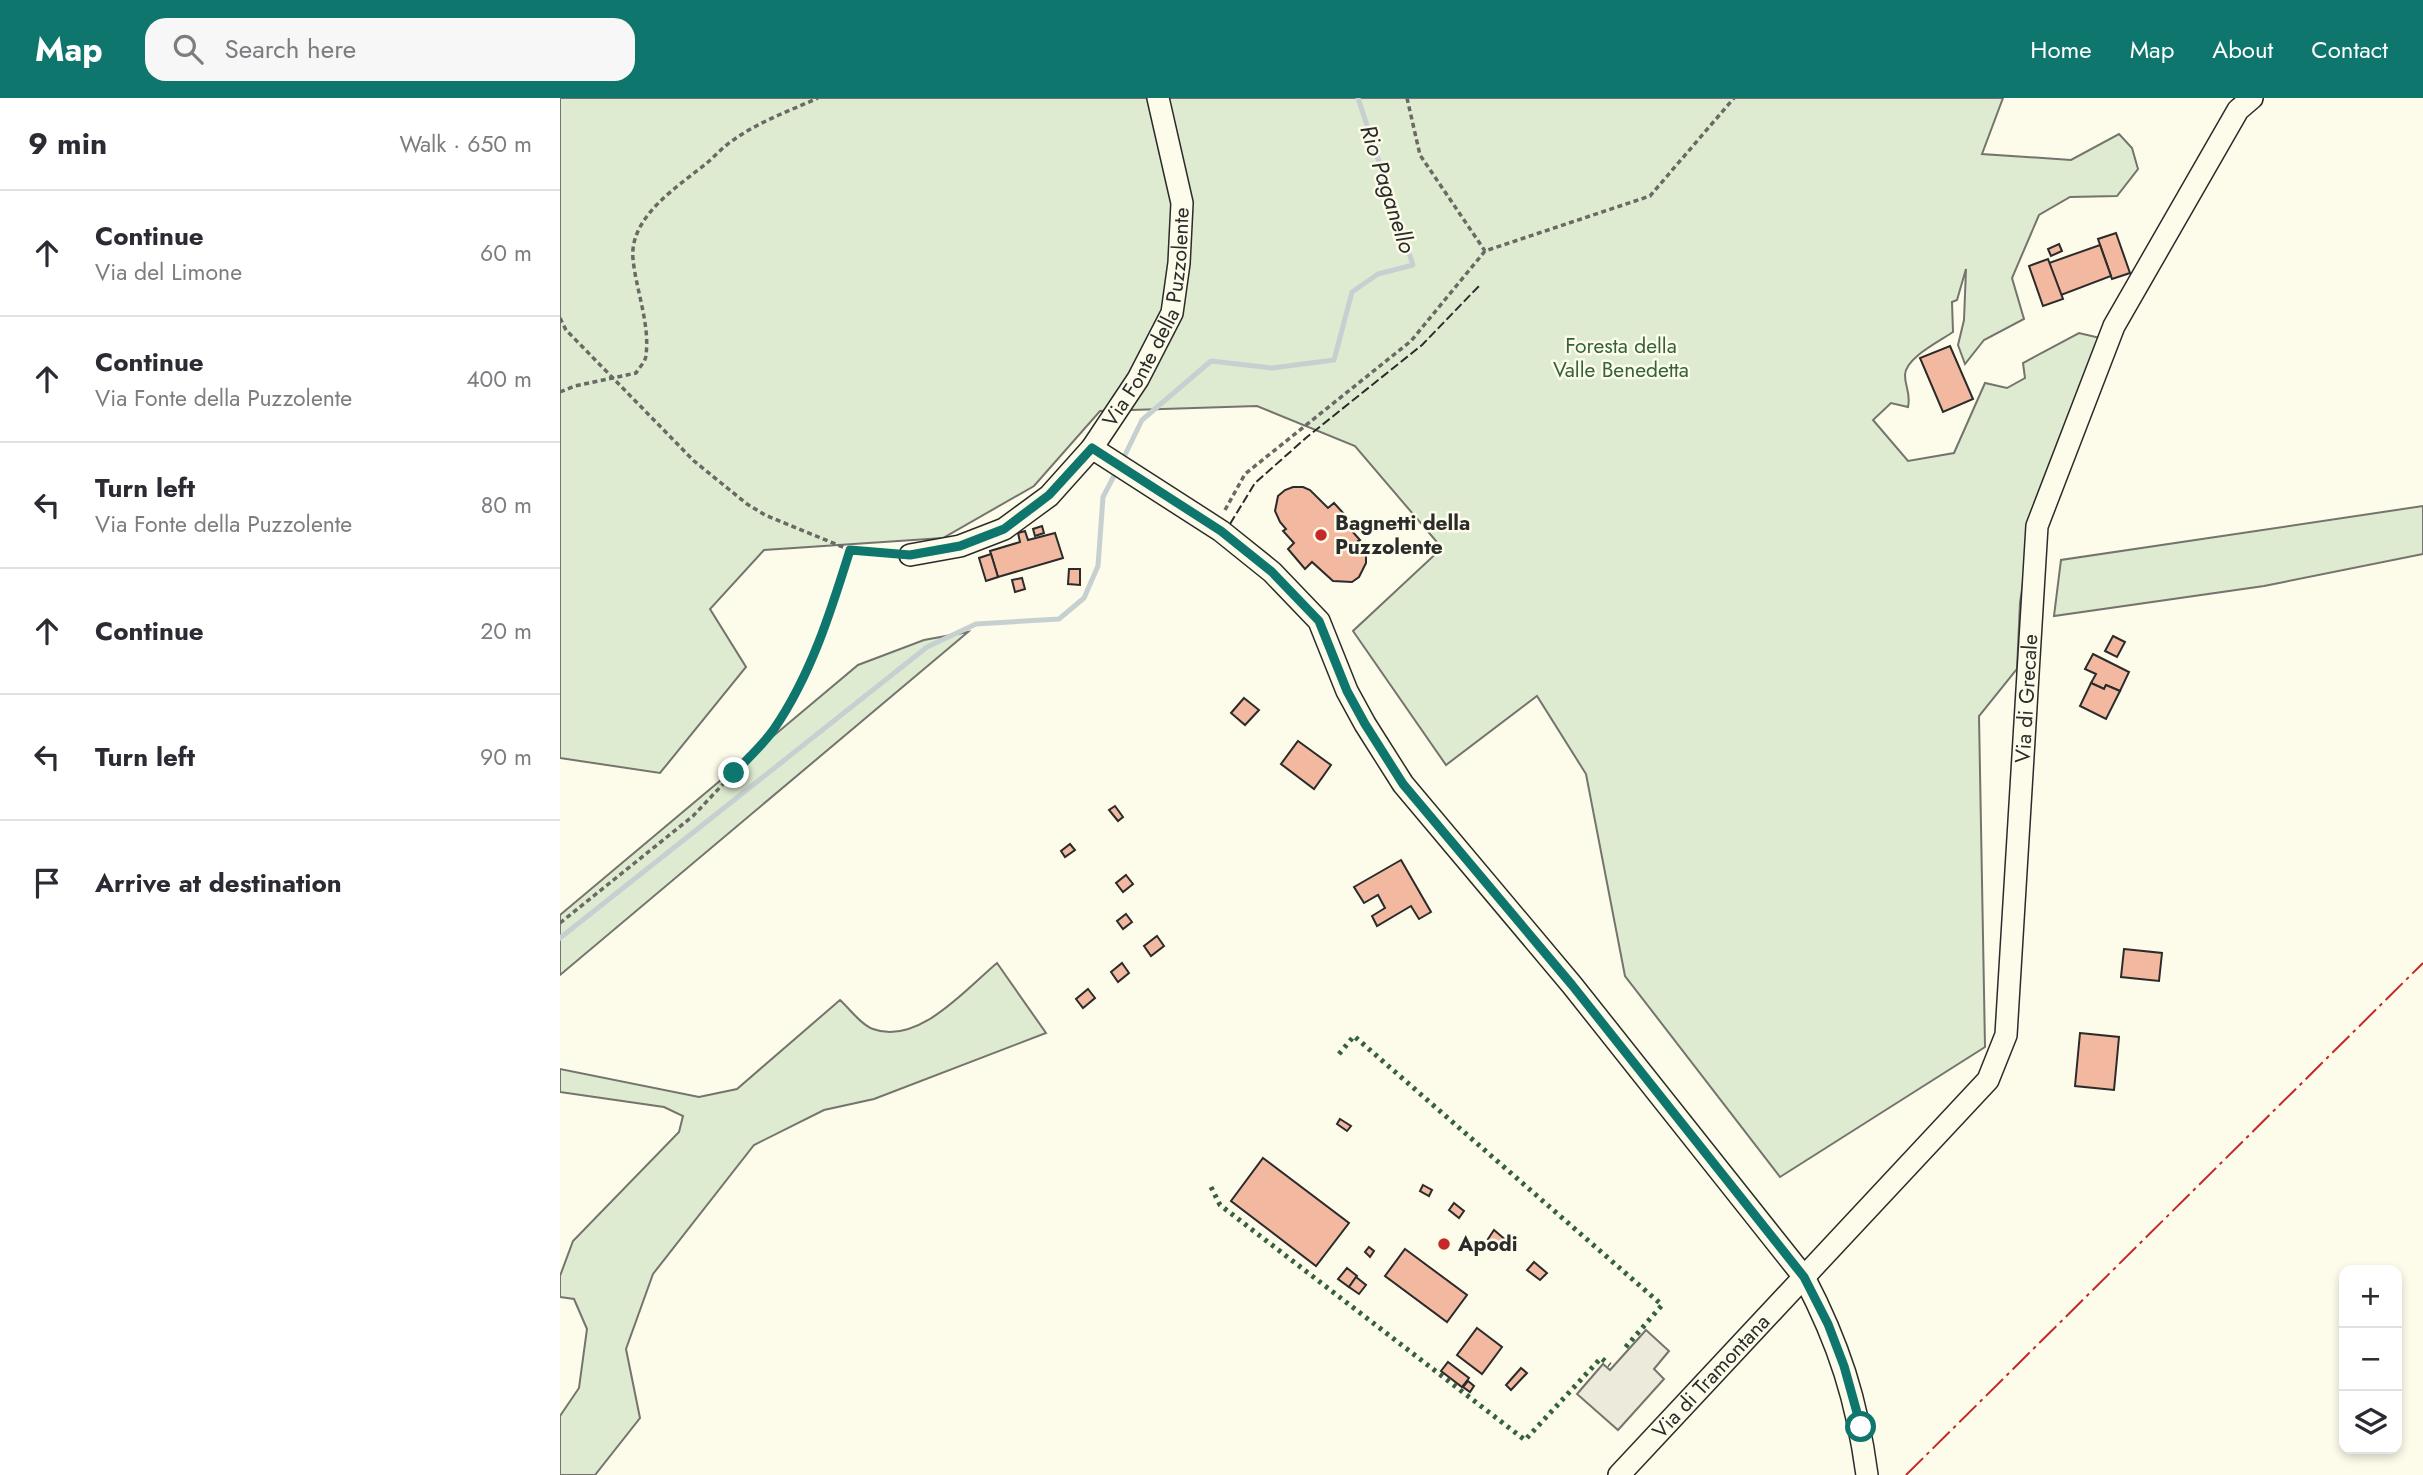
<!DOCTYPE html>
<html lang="en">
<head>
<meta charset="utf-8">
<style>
  :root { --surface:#fff; --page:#f7f7f7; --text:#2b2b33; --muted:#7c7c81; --line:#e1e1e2; --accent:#0f766e }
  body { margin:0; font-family:Jost,sans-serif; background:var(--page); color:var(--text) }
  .controls { position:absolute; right:21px; bottom:21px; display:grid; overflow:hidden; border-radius:14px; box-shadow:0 4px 10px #0003 }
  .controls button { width:63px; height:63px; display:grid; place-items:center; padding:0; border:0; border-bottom:2px solid var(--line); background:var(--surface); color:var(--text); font:35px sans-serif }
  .stop { position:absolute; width:21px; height:21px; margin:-16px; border:5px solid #0f766e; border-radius:50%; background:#fff }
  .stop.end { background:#0f766e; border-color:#fff; box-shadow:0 2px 7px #0008 }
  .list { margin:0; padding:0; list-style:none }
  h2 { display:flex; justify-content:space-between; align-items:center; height:91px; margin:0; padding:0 28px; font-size:30px }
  h2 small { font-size:23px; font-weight:400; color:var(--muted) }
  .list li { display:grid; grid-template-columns:46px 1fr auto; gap:21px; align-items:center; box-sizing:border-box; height:126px; padding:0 28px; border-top:2px solid var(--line) }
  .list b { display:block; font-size:26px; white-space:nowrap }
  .list p { margin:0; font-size:23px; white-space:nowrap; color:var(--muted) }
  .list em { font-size:23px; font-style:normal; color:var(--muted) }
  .icon { flex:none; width:38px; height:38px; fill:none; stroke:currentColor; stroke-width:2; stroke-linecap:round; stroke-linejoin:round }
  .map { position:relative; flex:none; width:1863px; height:1377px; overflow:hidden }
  header { display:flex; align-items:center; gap:42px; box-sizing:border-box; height:98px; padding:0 35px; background:var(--accent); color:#fff }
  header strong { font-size:33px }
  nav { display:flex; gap:38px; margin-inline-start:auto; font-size:24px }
  .search { width:490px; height:63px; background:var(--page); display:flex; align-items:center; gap:18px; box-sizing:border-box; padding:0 24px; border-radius:21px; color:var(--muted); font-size:26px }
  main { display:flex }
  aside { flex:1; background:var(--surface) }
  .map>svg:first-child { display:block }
  .green { fill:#deebd1; stroke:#74746e; stroke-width:2 }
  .parking { fill:#eceadb; stroke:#74746e; stroke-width:2 }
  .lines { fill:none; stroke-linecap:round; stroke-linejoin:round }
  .stream { stroke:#c7d0d0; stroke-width:5 }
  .building { fill:#f2b8a0; stroke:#2b2b2b; stroke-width:2 }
  .minor-casing { stroke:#2b2b2b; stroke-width:24 }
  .path { stroke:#6a6964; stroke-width:3.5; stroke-dasharray:5 3.5; stroke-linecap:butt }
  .minor { stroke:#fdfbea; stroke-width:21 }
  .hedge { stroke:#34623c; stroke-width:5; stroke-dasharray:3.5 5; stroke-linecap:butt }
  .fence { stroke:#2b2b2b; stroke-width:2; stroke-dasharray:9 3.5; stroke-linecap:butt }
  .power { stroke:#c62828; stroke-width:2; stroke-dasharray:24 5 3.5 5; stroke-linecap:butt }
  .route { stroke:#0f766e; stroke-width:9 }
  .poi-dot { fill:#c62828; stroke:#fdfbea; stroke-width:2.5 }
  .labels { text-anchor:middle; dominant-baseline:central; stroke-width:5; stroke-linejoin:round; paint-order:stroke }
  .street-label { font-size:21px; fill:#2b2b2b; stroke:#fdfbea }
  .park-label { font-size:21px; fill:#34623c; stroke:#fdfbea }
  .poi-label { font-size:21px; font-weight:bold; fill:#2b2b2b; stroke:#fdfbea; text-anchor:start }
  .water-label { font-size:23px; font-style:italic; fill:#2b2b2b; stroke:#fdfbea }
</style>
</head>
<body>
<header>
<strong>Map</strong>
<div class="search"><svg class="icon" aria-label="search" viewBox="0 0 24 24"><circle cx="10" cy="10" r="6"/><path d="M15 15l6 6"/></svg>Search here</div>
<nav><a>Home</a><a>Map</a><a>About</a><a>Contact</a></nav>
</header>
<main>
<aside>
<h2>9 min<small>Walk · 650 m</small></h2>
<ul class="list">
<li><svg class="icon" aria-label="ahead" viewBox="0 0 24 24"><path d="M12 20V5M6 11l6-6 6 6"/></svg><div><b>Continue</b><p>Via del Limone</p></div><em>60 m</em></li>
<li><svg class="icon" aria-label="ahead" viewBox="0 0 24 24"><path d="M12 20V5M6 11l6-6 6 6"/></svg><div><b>Continue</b><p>Via Fonte della Puzzolente</p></div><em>400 m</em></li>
<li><svg class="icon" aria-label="left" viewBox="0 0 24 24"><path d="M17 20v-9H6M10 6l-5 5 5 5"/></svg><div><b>Turn left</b><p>Via Fonte della Puzzolente</p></div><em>80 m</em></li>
<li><svg class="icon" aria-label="ahead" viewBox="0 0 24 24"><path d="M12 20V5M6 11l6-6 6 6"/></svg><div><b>Continue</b></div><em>20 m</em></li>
<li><svg class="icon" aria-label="left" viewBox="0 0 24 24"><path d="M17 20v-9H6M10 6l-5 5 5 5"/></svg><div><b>Turn left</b></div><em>90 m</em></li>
<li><svg class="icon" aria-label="arrive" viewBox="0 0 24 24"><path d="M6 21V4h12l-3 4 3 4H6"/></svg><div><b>Arrive at destination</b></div></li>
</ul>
</aside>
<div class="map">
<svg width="1863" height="1377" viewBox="0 0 1863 1377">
  <rect width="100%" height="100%" fill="#fdfbea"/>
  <g class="green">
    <path d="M0 0H1443L1422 56 1511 62 1559 36 1572 50 1578 71 1557 98 1510 99 1479 117 1452 180 1464 221 1424 242 1405 266 1398 247 1404 222 1406 171 1397 202 1392 204 1393 234C1380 243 1345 260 1345 277 1345 290 1351 294 1348 309L1331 305 1313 322 1348 363 1394 355 1425 285 1447 290 1465 280 1463 265 1519 235 1540 240 1472 422 1460 505 1457 571 1419 618 1425 949 1220 1079 1065 878 1026 676 977 598 886 667 793 533 882 450 795 348 697 308 540 313 474 388 383 440 204 452 150 511 186 569 100 675 0 660Z"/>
    <polygon points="1863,408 1863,456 1704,488 1494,518 1501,462"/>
    <polygon points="408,534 0,877 0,817 298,567 364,542"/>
    <path d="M437 865 486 935 314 1001 264 1012 194 1047 93 1176 66 1251 80 1320 35 1377H0V1318L19 1290 27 1231 14 1201 0 1199V1178L13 1143 119 1034 123 1018 104 1009 0 994V971L139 999 177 991 280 902C289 910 301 927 313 931 358 948 406 891 437 865Z"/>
  </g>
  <polygon class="parking" points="1086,1232 1109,1253 1094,1271 1104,1281 1058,1332 1017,1296 1043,1266 1050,1272"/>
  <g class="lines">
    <g class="stream">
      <polyline points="562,363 582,322 651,263 712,270 774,262 792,194 818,176 853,167 798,0"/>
      <polyline points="0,840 367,549 416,526 499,521 524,500 538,468 543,399 557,372"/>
    </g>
  </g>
  <g class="building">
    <polygon points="1556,135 1570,175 1552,181 1538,141"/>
    <polygon points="1499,146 1502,153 1491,158 1488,151"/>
    <polygon points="1540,147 1551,178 1501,197 1489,165"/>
    <polygon points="1488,161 1503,201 1483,208 1469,168"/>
    <polygon points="1390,248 1413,301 1383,314 1360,260"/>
    <polygon points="733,389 743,389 750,392 768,410 774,405 795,428 791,432 800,442 798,443 806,456 806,465 799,479 792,484 773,483 752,464 745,471 728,451 734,445 723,433 726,431 720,424 715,413 718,398 725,392"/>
    <polygon points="482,428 484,435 475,438 473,431"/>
    <polygon points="465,433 468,442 495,435 503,460 438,479 430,453 460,444 458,435"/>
    <polygon points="431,456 438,479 426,483 419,460"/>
    <polygon points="509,471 520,471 520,487 508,486"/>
    <polygon points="462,480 465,491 455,494 452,482"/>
    <polygon points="1553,538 1565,544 1557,559 1545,553"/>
    <polygon points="1533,556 1569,574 1560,593 1546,587 1544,591 1531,585 1536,576 1525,571"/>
    <polygon points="1531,585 1544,591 1546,587 1560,593 1546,621 1520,608"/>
    <polygon points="684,600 699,612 685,627 671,615"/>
    <polygon points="738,643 771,667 754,691 721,666"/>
    <polygon points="555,708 563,719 558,723 549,712"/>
    <polygon points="510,746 515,752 505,759 501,753"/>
    <polygon points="841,762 871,814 859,821 851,808 817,828 812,818 825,810 818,797 804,805 794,789"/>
    <polygon points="566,777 573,786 563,794 556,785"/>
    <polygon points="566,816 572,824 563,831 557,823"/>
    <polygon points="597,838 604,848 591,858 584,848"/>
    <polygon points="1564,851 1602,855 1599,883 1561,879"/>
    <polygon points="562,865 569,875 558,884 551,874"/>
    <polygon points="528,891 535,900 523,910 516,901"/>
    <polygon points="1520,935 1559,939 1554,992 1515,988"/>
    <polygon points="780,1021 791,1028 787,1033 777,1026"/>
    <polygon points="703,1060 789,1125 756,1168 671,1103"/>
    <polygon points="863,1087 872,1092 869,1098 860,1093"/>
    <polygon points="894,1105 904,1113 899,1120 889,1112"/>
    <polygon points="934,1132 947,1143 940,1151 928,1141"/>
    <polygon points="809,1149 814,1153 810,1159 805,1154"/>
    <polygon points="845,1151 907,1197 887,1224 825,1178"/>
    <polygon points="974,1164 987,1175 980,1182 967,1172"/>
    <polygon points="787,1170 797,1178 789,1189 778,1181"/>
    <polygon points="796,1179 806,1187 799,1196 789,1189"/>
    <polygon points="917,1230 942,1249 922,1276 897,1257"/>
    <polygon points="888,1264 909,1280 902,1289 881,1273"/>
    <polygon points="961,1270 967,1275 951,1292 946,1287"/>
    <polygon points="908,1283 914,1288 910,1294 903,1289"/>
  </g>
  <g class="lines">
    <g class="minor-casing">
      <g id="minor">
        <path d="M532 350 661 433 712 474 759 523 787 593 805 626 843 686 1012 887 1244 1179C1279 1246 1297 1302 1307 1377"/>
        <path id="s1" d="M350 457 400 448 444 431 489 398 532 350 578 281 612 215 619 165 622 105 598 0"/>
        <path id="s2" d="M1059 1377 1428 982 1446 937 1477 428 1554 228 1678 12 1692 0"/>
      </g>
    </g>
    <g class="path">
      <polyline points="847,0 860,57 925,153"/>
      <polyline points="0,220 6,232 134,363 187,406 205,417 290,452 330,455"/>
      <path d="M0 294 15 288 76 275C79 270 86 263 86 257 90 226 76 192 73 161 69 118 119 88 148 64 156 57 163 49 172 43 198 24 229 13 258 0"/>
      <polyline points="665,412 685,376 851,243 925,153 1090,98 1174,0"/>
      <polyline points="0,825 133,718 213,633 231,602 266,528 290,452"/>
    </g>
    <use href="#minor" class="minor"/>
    <g class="hedge">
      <polyline points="779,956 794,938 1102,1207 1064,1251"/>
      <polyline points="651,1089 660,1107 965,1342 1041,1260 1050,1267"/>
    </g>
    <polyline class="fence" points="670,426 695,385 747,339 862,247 919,188"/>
    <polyline class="power" points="1346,1377 1863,865"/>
  </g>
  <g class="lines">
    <path class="route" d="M174 675C187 661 203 647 214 631 251 577 271 513 290 452L350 457 400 448 444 431 489 397 532 350 661 433 712 474 759 523 787 593 805 626 843 686 1012 887 1244 1179 1268 1226 1284 1268 1301 1329"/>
  </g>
  <g class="poi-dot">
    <circle cx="761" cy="437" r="7"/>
    <circle cx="884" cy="1146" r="7"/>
  </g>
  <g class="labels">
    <g class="street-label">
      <text stroke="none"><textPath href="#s1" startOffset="364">Via Fonte della Puzzolente</textPath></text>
      <text stroke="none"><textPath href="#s2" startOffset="926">Via di Grecale</textPath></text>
      <text stroke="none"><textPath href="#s2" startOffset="135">Via di Tramontana</textPath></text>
    </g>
    <g class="park-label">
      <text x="1061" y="248">Foresta della<tspan x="1061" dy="24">Valle Benedetta</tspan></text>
    </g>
    <g class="poi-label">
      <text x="775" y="425">Bagnetti della<tspan x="775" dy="24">Puzzolente</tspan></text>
      <text x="898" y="1146">Apodi</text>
    </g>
    <g class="water-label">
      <text transform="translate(828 91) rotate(72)">Rio Paganello</text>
    </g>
  </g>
</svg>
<div class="controls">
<button>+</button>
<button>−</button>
<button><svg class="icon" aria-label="layers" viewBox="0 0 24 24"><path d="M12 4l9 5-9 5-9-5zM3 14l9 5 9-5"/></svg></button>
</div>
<div class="stop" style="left:1301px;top:1329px"></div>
<div class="stop end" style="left:174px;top:675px"></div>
</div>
</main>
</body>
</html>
